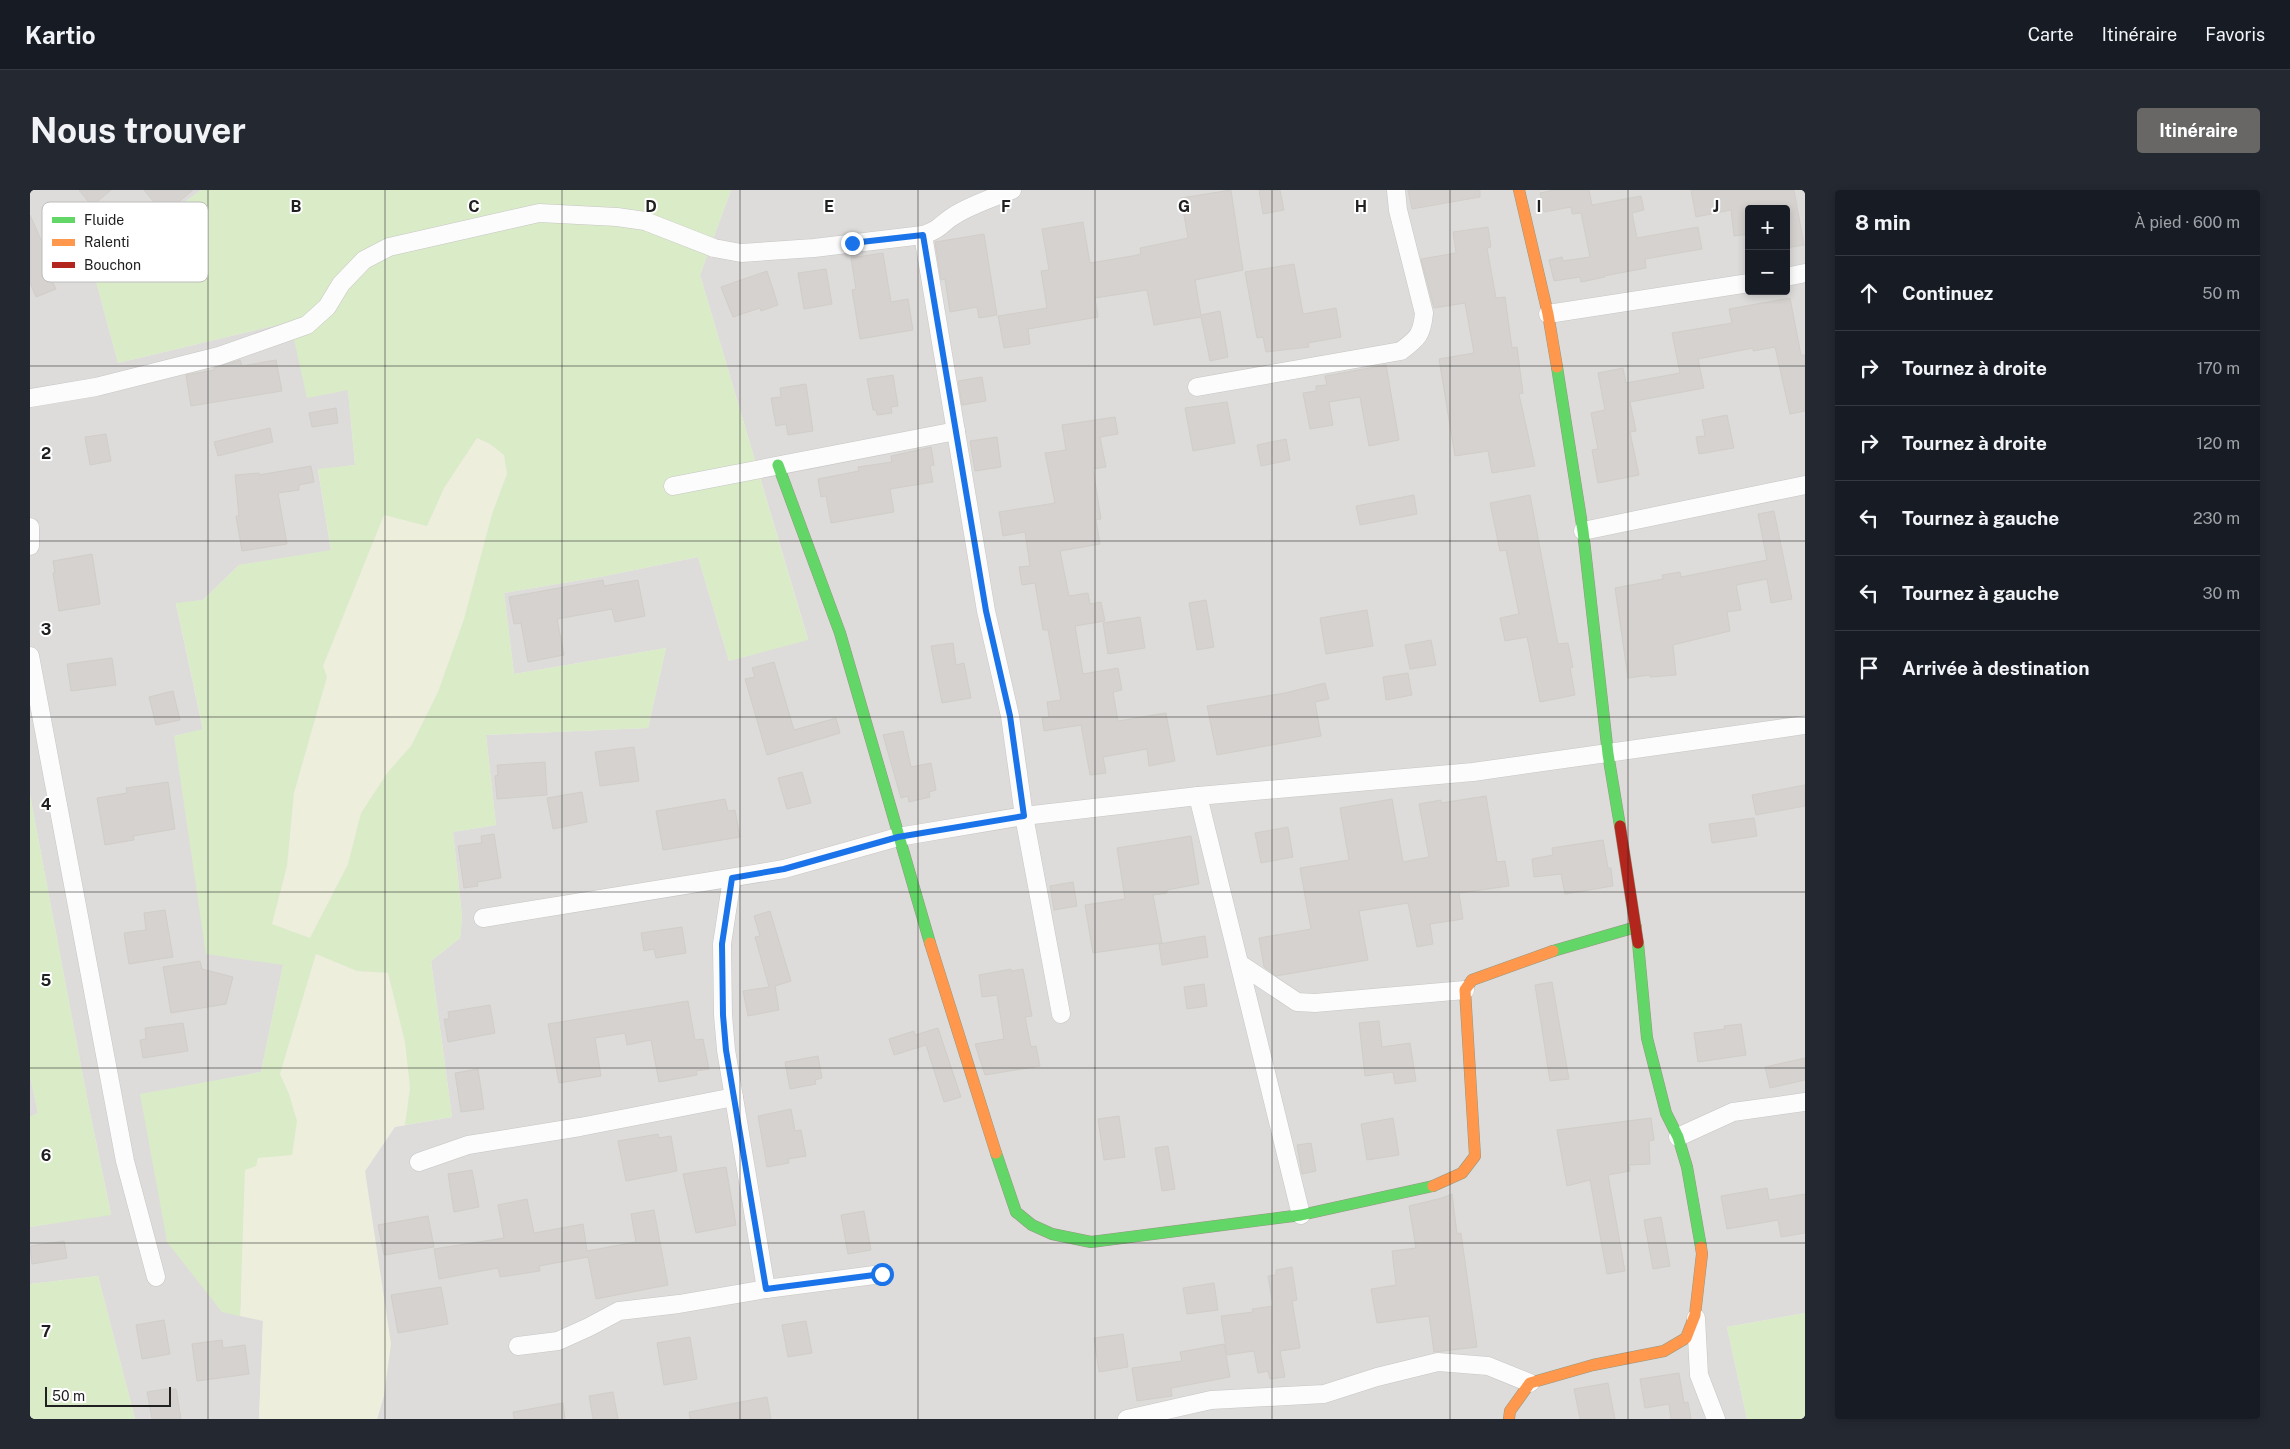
<!DOCTYPE html>
<html lang="fr">
<head>
<meta charset="utf-8">
<style>
  :root { --surface:#171b24; --page:#242831; --text:#f1f3f6; --muted:#9ea1a6; --line:#363941; --accent:#686766 }
  body { margin:0; font-family:"Public Sans",sans-serif; background:var(--page); color:var(--text) }
  .controls { position:absolute; right:15px; top:15px; display:grid; overflow:hidden; border-radius:5px; box-shadow:0 2px 8px #0003 }
  .controls button { width:45px; height:45px; display:grid; place-items:center; padding:0; border:0; border-bottom:1px solid var(--line); background:var(--surface); color:var(--text); font:25px sans-serif }
  .scale { position:absolute; left:15px; bottom:12px; width:126px; box-sizing:border-box; padding-left:5px; border:2px solid #202020; border-top:0; font-size:14px; line-height:18px; white-space:nowrap; color:#202020; -webkit-text-stroke:4px #fff; paint-order:stroke }
  .stop { position:absolute; width:15px; height:15px; margin:-11px; border:4px solid #1a73e8; border-radius:50%; background:#fff }
  .stop.end { background:#1a73e8; border-color:#fff; box-shadow:0 1px 5px #0008 }
  .list { margin:0; padding:0; list-style:none }
  h2 { display:flex; justify-content:space-between; align-items:center; height:65px; margin:0; padding:0 20px; font-size:21px }
  h2 small { font-size:16px; font-weight:400; color:var(--muted) }
  .list li { display:grid; grid-template-columns:32px 1fr auto; gap:15px; align-items:center; box-sizing:border-box; height:75px; padding:0 20px; border-top:1px solid var(--line) }
  .list b { display:block; font-size:19px; white-space:nowrap }
  .list em { font-size:16px; font-style:normal; color:var(--muted) }
  .icon { flex:none; width:28px; height:28px; fill:none; stroke:currentColor; stroke-width:2; stroke-linecap:round; stroke-linejoin:round }
  .map { position:relative; flex:none; width:1775px; height:1229px; overflow:hidden; border-radius:5px }
  header { display:flex; align-items:center; gap:30px; box-sizing:border-box; height:70px; padding:0 25px; background:var(--surface); border-bottom:1px solid var(--line) }
  header strong { font-size:24px }
  nav { display:flex; gap:28px; margin-inline-start:auto; font-size:18px }
  .intro { display:flex; align-items:center; justify-content:space-between; box-sizing:border-box; height:120px; padding:0 30px }
  h1 { margin:0; font-size:35px }
  .button { padding:12px 22px; border-radius:5px; background:var(--accent); color:#fff; font-size:18px; font-weight:700 }
  main { display:flex; gap:30px; padding:0 30px }
  aside { flex:1; background:var(--surface); border-radius:5px; box-shadow:0 2px 8px #0003 }
  .map>svg:first-child { display:block }
  .residential { fill:#dddcda; fill-rule:evenodd }
  .farmland { fill:#edeedc }
  .grass { fill:#daebc8; fill-rule:evenodd }
  .building { fill:#d5d2cf; stroke:#d1cec9 }
  .lines { fill:none; stroke-linecap:round; stroke-linejoin:round }
  .street-casing { stroke:#c7c6c4; stroke-width:19 }
  .fast-casing { stroke:#959880; stroke-width:12 }
  .slow-casing { stroke:#959880; stroke-width:12 }
  .jam-casing { stroke:#959880; stroke-width:12 }
  .street { stroke:#fcfcfc; stroke-width:18 }
  .fast { stroke:#63d668; stroke-width:11 }
  .slow { stroke:#ff974d; stroke-width:11 }
  .jam { stroke:#b3261e; stroke-width:11 }
  .route { stroke:#1a73e8; stroke-width:6 }
  .grid { fill:none; stroke:#202020; stroke-width:1; stroke-opacity:0.55 }
  .key { fill:#fff; stroke:#bcbcbc; stroke-width:1 }
  .key-label { font-size:14px; fill:#202020 }
  .grid-label { font-size:16px; text-anchor:middle; font-weight:bold; fill:#202020; stroke:#fff; stroke-width:4; stroke-linejoin:round; paint-order:stroke }
</style>
</head>
<body>
<header>
<strong>Kartio</strong>
<nav><a>Carte</a><a>Itinéraire</a><a>Favoris</a></nav>
</header>
<div class="intro"><h1>Nous trouver</h1><a class="button">Itinéraire</a></div>
<main>
<div class="map">
<svg width="1775" height="1229" viewBox="0 0 1775 1229">
  <rect width="100%" height="100%" fill="#eeece8"/>
  <g class="residential">
    <polygon points="0,0 171,0 63,80 88,173 260,132 318,200 325,275 288,280 301,361 209,375 173,410 146,414 173,540 144,546 253,775 231,882 111,905 233,1130 229,1229 105,1229 68,1086 0,1094 0,1037 81,1024 58,913 0,605"/>
    <path d="M701 0H1775V1123L1697 1137 1717 1229H347L354 1205 335 981 365 937 422 927 401 771 430 748 432 726 423 642 466 635 456 545 618 538 636 458 484 484 474 403 575 386 668 367 699 471 778 449 670 85ZM1719 19H1756V101H1719Z"/>
    <polygon points="0,886 8,923 0,927"/>
  </g>
  <g class="farmland">
    <polygon points="447,248 460,254 474,265 477,284 462,324 434,429 408,502 381,556 358,582 331,623 318,674 280,748 242,734 257,676 264,603 297,487 293,476 354,325 397,336 414,298"/>
    <polygon points="286,764 327,781 358,783 375,852 380,898 375,935 364,937 335,981 361,1154 354,1205 347,1229 229,1229 233,1131 210,1126 215,980 228,968 259,904 250,884"/>
  </g>
  <g class="grass">
    <path d="M171 0H701L670 85 778 450 699 471 668 367 575 386 474 403 484 484 636 458 618 538 456 545 466 635 423 642 432 726 430 748 401 771 422 927 375 935 380 898 375 852 358 783 327 781 286 764 250 884 259 904 267 931 262 965 228 968 226 976 215 980 210 1126 192 1122 137 1052 110 904 231 882 253 775 176 764 144 546 173 539 146 413 173 410 209 375 301 360 288 279 325 275 318 200 277 208 260 132 88 173 63 80ZM447 248 460 254 474 265 477 284 462 324 434 429 408 502 381 556 358 582 331 623 318 674 280 748 242 734 257 676 264 603 297 487 293 476 354 325 397 336 414 298Z"/>
    <polygon points="0,605 58,913 81,1025 0,1037 0,927 8,923 0,886"/>
    <polygon points="68,1086 105,1229 0,1229 0,1094"/>
    <polygon points="1775,1123 1775,1229 1717,1229 1697,1137"/>
  </g>
  <g class="building">
    <polygon points="49,0 81,0 62,16"/>
    <polygon points="114,0 163,0 134,24"/>
    <polygon points="1201,0 1213,80 1165,90 1171,125 1190,121 1198,167 1180,171 1171,127 1124,135 1117,100 1065,108 1068,127 998,139 1000,154 974,158 968,126 1017,118 1011,81 1019,80 1012,39 1053,32 1060,73 1102,66 1111,64 1110,58 1158,48 1151,8"/>
    <polygon points="1229,0 1250,0 1254,20 1233,24"/>
    <polygon points="1378,0 1450,0 1450,7 1382,19"/>
    <polygon points="1524,0 1559,0 1562,15 1611,6 1614,20 1602,23 1607,48 1668,37 1672,59 1615,69 1616,78 1574,86 1575,87 1551,92 1550,87 1524,91 1519,70 1532,67 1533,71 1560,67 1551,23 1542,24 1541,17 1514,22 1510,3"/>
    <polygon points="1661,0 1764,0 1774,55 1756,58 1756,19 1719,19 1719,44 1704,46 1701,20 1666,27"/>
    <polygon points="0,25 28,88 22,91 26,99 6,107 0,93"/>
    <polygon points="1458,37 1461,57 1457,58 1466,108 1475,107 1482,158 1487,157 1493,203 1489,204 1505,276 1462,283 1458,261 1425,266 1409,169 1444,163 1435,113 1404,118 1391,69 1426,63 1423,42"/>
    <polygon points="954,44 967,125 949,128 947,117 920,122 915,89 911,90 905,52"/>
    <polygon points="853,63 861,112 878,109 883,140 830,149 822,100 826,99 821,68"/>
    <polygon points="1264,74 1273,124 1306,118 1311,147 1278,153 1279,157 1236,162 1233,147 1227,148 1215,82"/>
    <polygon points="796,79 802,114 774,119 768,83"/>
    <polygon points="737,81 748,115 731,121 730,118 703,127 691,97"/>
    <polygon points="1760,108 1771,165 1775,165 1775,221 1760,224 1745,157 1723,161 1723,158 1668,169 1674,198 1600,212 1606,241 1600,242 1609,285 1568,293 1562,260 1568,259 1561,223 1575,220 1568,183 1593,178 1596,193 1650,183 1642,143 1702,133 1699,119"/>
    <polygon points="210,170 212,176 246,170 252,201 161,216 156,185 184,180 184,178"/>
    <polygon points="1356,175 1369,250 1339,256 1330,207 1299,212 1303,235 1280,239 1273,203 1286,201 1286,196 1297,195 1295,186"/>
    <polygon points="863,185 868,216 861,217 862,223 847,225 846,220 843,220 837,189"/>
    <polygon points="952,187 956,211 932,215 928,191"/>
    <polygon points="776,194 783,241 758,245 756,234 746,236 741,208 751,207 750,198"/>
    <polygon points="1197,212 1205,253 1163,261 1155,218"/>
    <polygon points="306,218 308,233 282,237 279,223"/>
    <polygon points="1697,225 1704,258 1669,264 1666,247 1675,246 1672,230"/>
    <polygon points="1085,227 1088,244 1070,247 1076,277 1063,279 1071,329 1066,330 1070,354 1030,361 1039,406 1058,403 1060,414 1071,412 1075,431 1045,436 1053,484 1088,478 1092,500 1083,502 1088,531 1136,523 1145,571 1119,576 1117,559 1073,567 1076,583 1060,585 1051,535 1014,541 1012,528 1019,527 1017,512 1031,510 1018,440 1013,440 1005,393 992,395 989,377 1000,376 995,342 973,346 969,322 1025,313 1015,263 1036,260 1032,235"/>
    <polygon points="240,238 243,252 188,266 184,252"/>
    <polygon points="76,244 81,271 60,275 55,247"/>
    <polygon points="967,247 971,277 945,281 940,251"/>
    <polygon points="1256,249 1260,270 1231,276 1227,255"/>
    <polygon points="901,257 904,275 900,276 903,292 860,299 864,322 801,333 796,306 791,307 788,289 829,281 828,277 862,272 861,266"/>
    <polygon points="281,276 284,292 269,295 269,300 248,303 257,354 212,361 206,326 209,326 205,285 229,283 229,285"/>
    <polygon points="1384,305 1387,324 1330,335 1326,316"/>
    <polygon points="1500,305 1528,454 1538,453 1543,477 1540,478 1545,505 1510,512 1497,447 1475,451 1470,428 1489,424 1476,360 1470,361 1460,313"/>
    <polygon points="1744,321 1762,409 1741,413 1737,389 1706,395 1711,420 1697,422 1700,441 1643,455 1646,485 1620,487 1620,485 1598,488 1585,398 1633,389 1632,385 1650,382 1651,387 1737,370 1728,324"/>
    <polygon points="62,364 70,414 29,421 23,383 25,383 23,371"/>
    <polygon points="573,390 574,396 608,390 615,426 585,432 582,419 527,429 534,465 498,472 491,433 484,434 479,407"/>
    <polygon points="1176,410 1184,457 1167,460 1159,413"/>
    <polygon points="1337,420 1343,456 1296,464 1290,428"/>
    <polygon points="1110,427 1115,458 1078,464 1073,433"/>
    <polygon points="1401,450 1406,475 1380,479 1375,455"/>
    <polygon points="923,453 926,475 934,473 941,508 912,513 901,456"/>
    <polygon points="82,468 86,495 41,501 37,474"/>
    <polygon points="744,472 764,540 806,528 810,543 737,565 715,489 725,487 722,478"/>
    <polygon points="1378,483 1382,505 1356,510 1353,487"/>
    <polygon points="1295,493 1299,509 1285,512 1291,546 1187,565 1177,516 1255,503"/>
    <polygon points="143,501 150,530 126,535 119,507"/>
    <polygon points="873,541 881,577 901,573 906,600 899,602 900,607 879,612 878,606 871,608 853,545"/>
    <polygon points="604,557 609,591 570,596 565,562"/>
    <polygon points="515,572 517,605 467,609 465,586 468,585 467,575"/>
    <polygon points="772,582 781,613 757,619 748,588"/>
    <polygon points="138,592 145,639 103,646 104,650 75,655 67,608 97,603 96,598"/>
    <polygon points="1775,595 1775,616 1726,625 1722,605"/>
    <polygon points="552,602 557,632 523,639 517,608"/>
    <polygon points="1456,606 1467,672 1475,671 1479,696 1429,703 1433,729 1400,734 1403,754 1387,757 1378,713 1329,721 1338,770 1246,786 1234,777 1229,748 1281,739 1270,678 1319,670 1310,618 1362,609 1373,672 1399,667 1389,614 1411,610 1411,613"/>
    <polygon points="695,609 698,621 705,620 710,647 633,660 626,621"/>
    <polygon points="1724,628 1727,646 1682,653 1679,634"/>
    <polygon points="1258,637 1263,667 1231,673 1225,643"/>
    <polygon points="464,644 471,688 447,692 448,696 434,698 428,656 452,653 451,646"/>
    <polygon points="1161,646 1169,694 1137,700 1137,703 1123,705 1132,753 1063,763 1055,715 1095,709 1087,658"/>
    <polygon points="1573,650 1578,678 1581,678 1583,696 1535,704 1531,684 1504,687 1502,669 1523,665 1522,658"/>
    <polygon points="1043,692 1047,716 1024,720 1020,696"/>
    <polygon points="135,720 143,767 99,774 94,743 116,740 114,723"/>
    <polygon points="740,721 761,791 745,796 749,820 718,826 713,801 739,797 725,747 730,746 724,726"/>
    <polygon points="652,737 656,763 626,768 624,759 614,761 611,743"/>
    <polygon points="1175,746 1178,767 1132,775 1129,754"/>
    <polygon points="170,771 172,779 203,787 196,814 141,823 133,777"/>
    <polygon points="981,779 981,781 993,779 1002,826 995,827 1001,857 1006,856 1010,876 955,885 945,854 974,849 967,805 952,807 949,785"/>
    <polygon points="1522,792 1539,889 1520,891 1505,795"/>
    <polygon points="1174,794 1177,816 1157,819 1154,797"/>
    <polygon points="658,811 665,850 673,849 679,879 666,881 667,885 629,892 621,850 597,855 595,843 565,848 571,886 529,893 518,834"/>
    <polygon points="460,815 465,843 418,852 414,829 419,829 418,822"/>
    <polygon points="1349,831 1352,857 1380,853 1386,891 1365,894 1363,882 1335,886 1329,833"/>
    <polygon points="153,833 158,861 113,868 110,850 116,849 115,838"/>
    <polygon points="1711,834 1716,865 1668,872 1664,843 1695,839 1694,836"/>
    <polygon points="908,838 931,907 914,912 896,855 864,865 859,849 884,841 885,845"/>
    <polygon points="788,866 792,888 785,890 786,894 760,899 755,872"/>
    <polygon points="1775,868 1775,890 1740,898 1735,877"/>
    <polygon points="448,879 454,919 431,922 425,883"/>
    <polygon points="761,919 765,941 771,940 776,966 758,969 759,973 737,977 728,926"/>
    <polygon points="1089,926 1095,967 1074,970 1068,929"/>
    <polygon points="1363,928 1369,965 1337,970 1331,934"/>
    <polygon points="1621,928 1624,950 1619,951 1620,974 1599,975 1600,981 1578,985 1595,1081 1577,1084 1560,990 1537,996 1527,940"/>
    <polygon points="628,944 629,948 641,946 647,981 596,991 588,951"/>
    <polygon points="1281,953 1286,981 1272,984 1267,955"/>
    <polygon points="1138,956 1145,999 1132,1001 1125,958"/>
    <polygon points="696,977 706,1035 666,1043 653,984"/>
    <polygon points="442,980 449,1017 424,1022 418,984"/>
    <polygon points="1737,998 1739,1010 1775,1004 1775,1043 1751,1047 1748,1030 1697,1039 1691,1006"/>
    <polygon points="1422,1004 1427,1044 1431,1043 1447,1157 1404,1162 1399,1126 1347,1133 1341,1099 1366,1095 1362,1061 1386,1058 1379,1016 1412,1008"/>
    <polygon points="497,1009 504,1043 553,1034 557,1061 606,1052 601,1024 624,1020 638,1095 566,1109 558,1067 509,1076 510,1081 470,1087 468,1078 409,1089 404,1059 474,1048 468,1015"/>
    <polygon points="834,1021 841,1060 818,1064 811,1025"/>
    <polygon points="398,1026 404,1057 354,1065 348,1035"/>
    <polygon points="1631,1027 1640,1076 1623,1079 1614,1030"/>
    <polygon points="34,1051 37,1068 2,1074 0,1056"/>
    <polygon points="1262,1077 1267,1110 1262,1111 1270,1158 1250,1161 1255,1187 1240,1189 1238,1181 1228,1183 1224,1161 1197,1165 1191,1126 1223,1122 1222,1119 1243,1116 1238,1086 1246,1085 1246,1080"/>
    <polygon points="1184,1093 1188,1120 1157,1124 1153,1098"/>
    <polygon points="411,1097 418,1134 368,1143 361,1105"/>
    <polygon points="134,1130 140,1164 112,1169 106,1135"/>
    <polygon points="776,1131 782,1163 758,1167 752,1135"/>
    <polygon points="1093,1144 1098,1177 1069,1182 1064,1148"/>
    <polygon points="660,1147 667,1189 634,1195 627,1153"/>
    <polygon points="192,1150 193,1158 215,1155 219,1184 167,1191 162,1154"/>
    <polygon points="1194,1154 1200,1187 1141,1198 1142,1206 1107,1211 1102,1178 1152,1171 1150,1162"/>
    <polygon points="1649,1183 1654,1213 1658,1212 1661,1229 1641,1229 1639,1214 1615,1218 1610,1189"/>
    <polygon points="1578,1193 1585,1229 1550,1229 1544,1199"/>
    <polygon points="135,1199 146,1199 151,1229 122,1229 117,1202"/>
    <polygon points="583,1202 588,1229 563,1229 559,1206"/>
    <polygon points="737,1207 741,1229 660,1229 659,1222"/>
    <polygon points="533,1213 535,1229 484,1229 483,1222"/>
  </g>
  <g class="lines">
    <g class="street-casing">
      <g id="street">
        <polyline points="893,45 956,421 980,526 994,626 1031,824"/>
        <polyline points="1756,87 1775,83"/>
        <polyline points="1518,124 1719,93"/>
        <path d="M1167 197 1371 161C1388 148 1392 145 1394 123L1368 20 1366 0"/>
        <path d="M0 208 66 197 189 166 277 135 297 117 311 94 334 70 359 57 509 23 587 27 615 31 684 58 711 63 784 58 893 45C912 39 911 33 925 25 943 14 963 8 982 0"/>
        <polyline points="643,296 926,241"/>
        <polyline points="0,337 0,356"/>
        <polyline points="1553,341 1775,295"/>
        <polyline points="0,466 95,971 126,1087"/>
        <polyline points="1168,606 1271,1025"/>
        <polyline points="702,688 692,754 693,825 696,860 736,1099"/>
        <polyline points="453,728 754,679 868,647 994,626 1168,606 1443,582 1775,535"/>
        <polyline points="1210,774 1267,812 1285,813 1435,800"/>
        <polyline points="1648,947 1703,922 1775,912"/>
        <polyline points="389,972 438,955 550,937 704,907"/>
        <polyline points="1666,1128 1669,1185 1686,1229"/>
        <polyline points="488,1156 528,1151 559,1137 589,1121 649,1114 736,1099 852,1084"/>
        <polyline points="1097,1229 1181,1210 1294,1204 1347,1187 1408,1172 1458,1176 1500,1193"/>
      </g>
    </g>
    <g class="fast-casing">
      <g id="fast">
        <polyline points="1527,177 1553,341 1578,564 1590,636"/>
        <polyline points="748,275 810,443 900,753"/>
        <polyline points="1608,753 1617,848 1636,923 1648,947 1657,977 1671,1057"/>
        <polyline points="1523,761 1606,737"/>
        <polyline points="966,963 986,1022 1002,1035 1022,1044 1061,1052 1271,1025 1403,996"/>
      </g>
    </g>
    <g class="slow-casing">
      <g id="slow">
        <polyline points="1489,0 1518,124 1527,177"/>
        <polyline points="900,753 966,963"/>
        <polyline points="1403,996 1432,983 1445,966 1435,800 1442,790 1523,761"/>
        <polyline points="1479,1229 1480,1221 1500,1193 1563,1175 1634,1161 1656,1148 1665,1125 1672,1064 1671,1057"/>
      </g>
    </g>
    <g class="jam-casing">
      <polyline id="jam" points="1590,636 1608,753"/>
    </g>
    <use href="#street" class="street"/>
    <use href="#fast" class="fast"/>
    <use href="#slow" class="slow"/>
    <use href="#jam" class="jam"/>
  </g>
  <g class="lines">
    <polyline class="route" points="822,53 893,45 956,421 980,526 994,626 868,647 754,679 702,688 692,754 693,825 696,860 736,1099 852,1084"/>
  </g>
  <path class="grid" d="M178 0V1229M355 0V1229M532 0V1229M710 0V1229M888 0V1229M1065 0V1229M1242 0V1229M1420 0V1229M1598 0V1229M0 176H1775M0 351H1775M0 527H1775M0 702H1775M0 878H1775M0 1053H1775"/>
  <rect x="12" y="12" width="166" height="80" rx="8" class="key"/>
  <rect x="22" y="27" width="23" height="6" fill="#63d668"/>
  <rect x="22" y="49" width="23" height="7" fill="#ff974d"/>
  <rect x="22" y="72" width="23" height="6" fill="#b3261e"/>
  <g class="key-label">
    <text x="54" y="35">Fluide</text>
    <text x="54" y="57">Ralenti</text>
    <text x="54" y="80">Bouchon</text>
  </g>
  <g class="grid-label">
    <text x="266" y="22">B</text>
    <text x="444" y="22">C</text>
    <text x="621" y="22">D</text>
    <text x="799" y="22">E</text>
    <text x="976" y="22">F</text>
    <text x="1154" y="22">G</text>
    <text x="1331" y="22">H</text>
    <text x="1509" y="22">I</text>
    <text x="1686" y="22">J</text>
    <text x="16" y="269">2</text>
    <text x="16" y="445">3</text>
    <text x="16" y="620">4</text>
    <text x="16" y="796">5</text>
    <text x="16" y="971">6</text>
    <text x="16" y="1147">7</text>
  </g>
</svg>
<div class="controls">
<button>+</button>
<button>−</button>
</div>
<div class="scale">50 m</div>
<div class="stop" style="left:852px;top:1084px"></div>
<div class="stop end" style="left:822px;top:53px"></div>
</div>
<aside>
<h2>8 min<small>À pied · 600 m</small></h2>
<ul class="list">
<li><svg class="icon" aria-label="ahead" viewBox="0 0 24 24"><path d="M12 20V5M6 11l6-6 6 6"/></svg><div><b>Continuez</b></div><em>50 m</em></li>
<li><svg class="icon" aria-label="right" viewBox="0 0 24 24"><path d="M7 20v-9h11M14 6l5 5-5 5"/></svg><div><b>Tournez à droite</b></div><em>170 m</em></li>
<li><svg class="icon" aria-label="right" viewBox="0 0 24 24"><path d="M7 20v-9h11M14 6l5 5-5 5"/></svg><div><b>Tournez à droite</b></div><em>120 m</em></li>
<li><svg class="icon" aria-label="left" viewBox="0 0 24 24"><path d="M17 20v-9H6M10 6l-5 5 5 5"/></svg><div><b>Tournez à gauche</b></div><em>230 m</em></li>
<li><svg class="icon" aria-label="left" viewBox="0 0 24 24"><path d="M17 20v-9H6M10 6l-5 5 5 5"/></svg><div><b>Tournez à gauche</b></div><em>30 m</em></li>
<li><svg class="icon" aria-label="arrive" viewBox="0 0 24 24"><path d="M6 21V4h12l-3 4 3 4H6"/></svg><div><b>Arrivée à destination</b></div></li>
</ul>
</aside>
</main>
</body>
</html>
